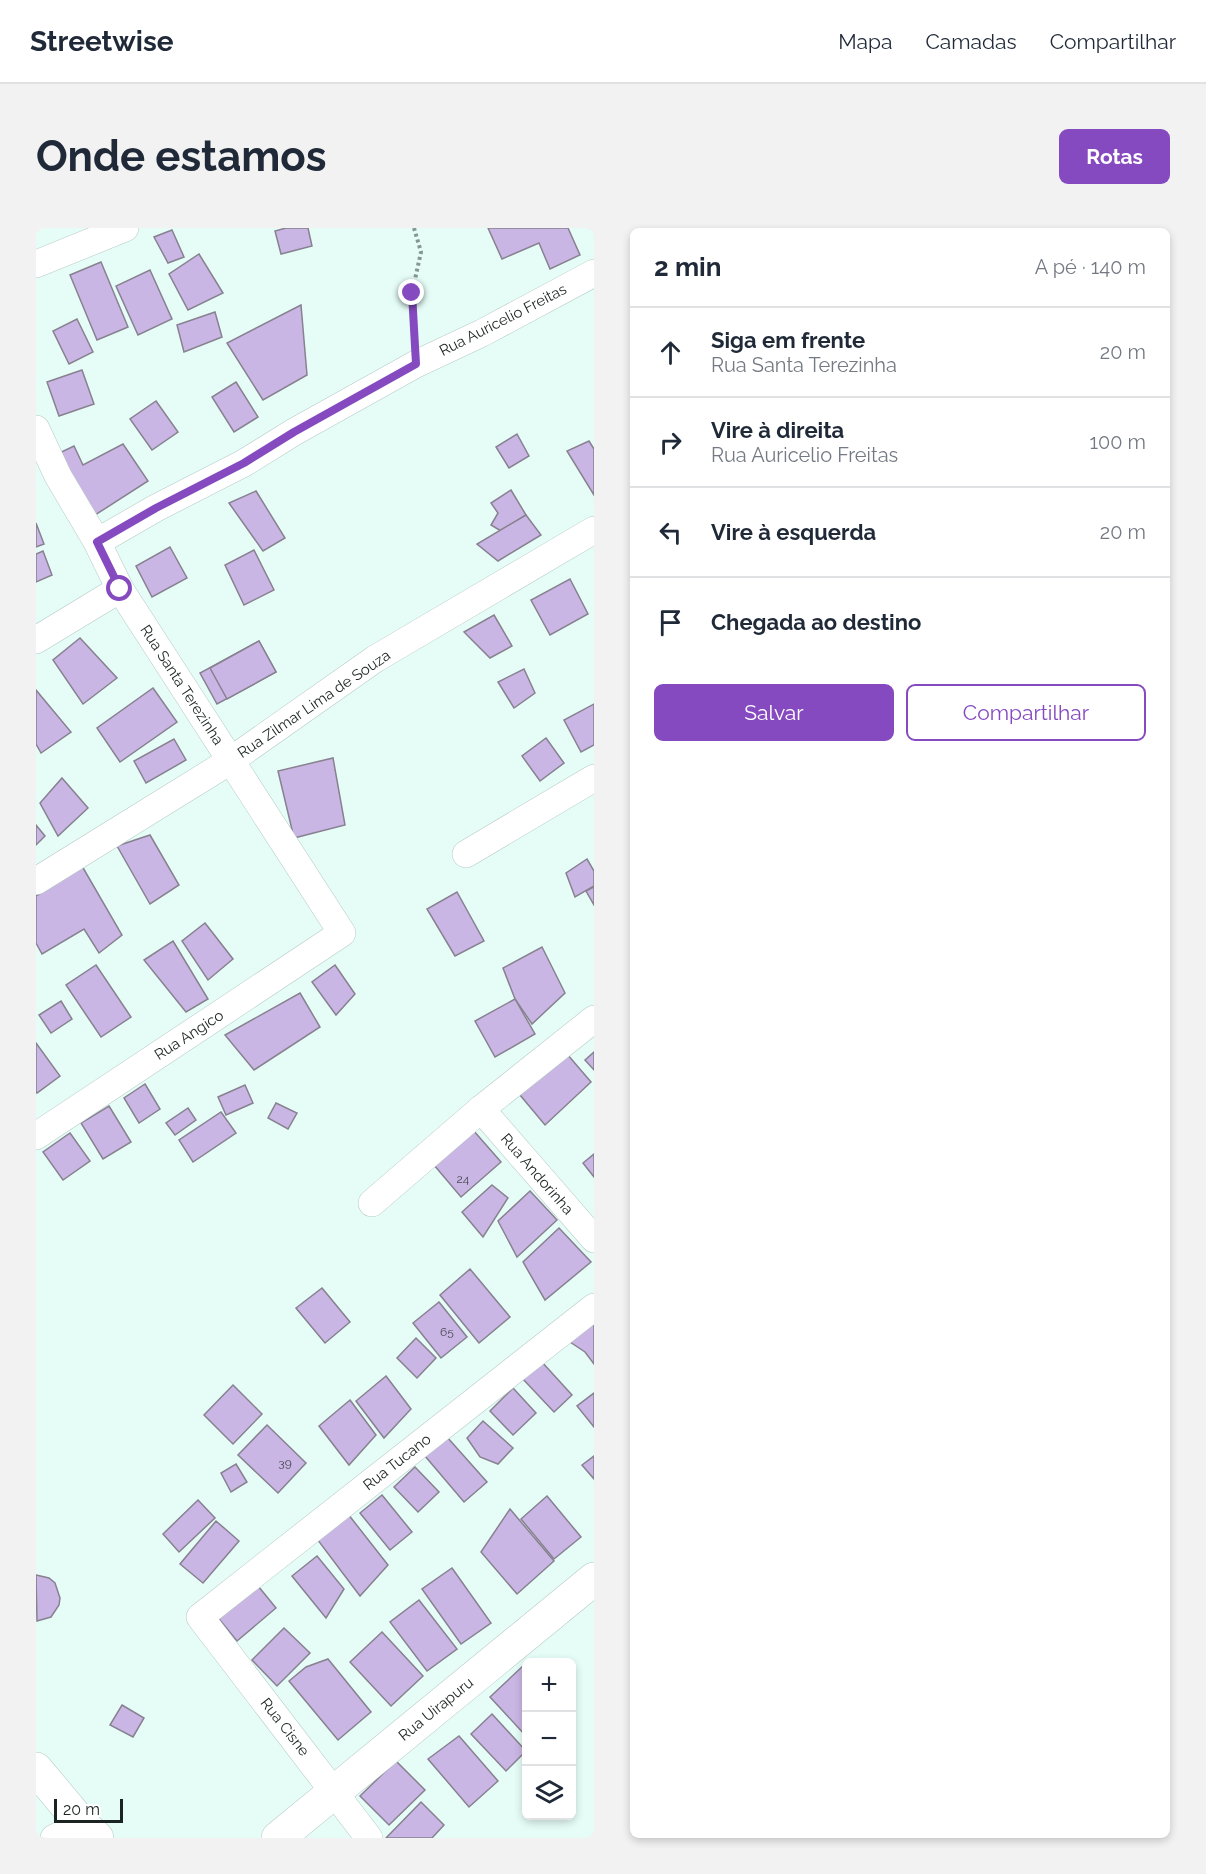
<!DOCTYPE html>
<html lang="pt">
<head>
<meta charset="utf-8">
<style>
  :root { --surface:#fff; --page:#f2f2f3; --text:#1f2937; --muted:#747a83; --line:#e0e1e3; --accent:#864ac0 }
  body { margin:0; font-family:Raleway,sans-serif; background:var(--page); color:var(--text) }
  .controls { position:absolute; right:18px; bottom:18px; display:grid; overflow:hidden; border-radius:9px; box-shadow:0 3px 9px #0003 }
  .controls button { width:54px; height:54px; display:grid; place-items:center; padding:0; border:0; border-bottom:2px solid var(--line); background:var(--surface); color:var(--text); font:30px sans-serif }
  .scale { position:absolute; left:18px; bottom:15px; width:69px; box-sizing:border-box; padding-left:6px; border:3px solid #1c2422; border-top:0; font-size:16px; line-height:21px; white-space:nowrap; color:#1c2422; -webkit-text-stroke:4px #fff; paint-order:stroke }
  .stop { position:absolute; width:18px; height:18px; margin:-14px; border:4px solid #864ac0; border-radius:50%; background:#fff }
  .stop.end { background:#864ac0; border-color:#fff; box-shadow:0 2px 6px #0008 }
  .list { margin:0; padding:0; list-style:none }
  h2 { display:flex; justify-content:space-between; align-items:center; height:78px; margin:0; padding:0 24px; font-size:26px }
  h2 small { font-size:20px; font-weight:400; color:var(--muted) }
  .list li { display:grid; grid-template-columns:39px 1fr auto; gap:18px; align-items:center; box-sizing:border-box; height:90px; padding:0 24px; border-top:2px solid var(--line) }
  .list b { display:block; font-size:22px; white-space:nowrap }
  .list p { margin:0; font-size:20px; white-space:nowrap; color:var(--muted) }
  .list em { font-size:20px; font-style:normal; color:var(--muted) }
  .actions { display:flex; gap:12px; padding:18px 24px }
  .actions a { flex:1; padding:14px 0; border:2px solid var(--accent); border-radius:9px; text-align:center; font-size:21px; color:var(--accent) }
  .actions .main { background:var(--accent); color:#fff }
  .icon { flex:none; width:33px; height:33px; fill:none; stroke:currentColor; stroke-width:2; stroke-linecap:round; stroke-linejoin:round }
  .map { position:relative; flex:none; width:558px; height:1610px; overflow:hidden; border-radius:9px }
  header { display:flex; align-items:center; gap:36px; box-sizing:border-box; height:84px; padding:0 30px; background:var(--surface); border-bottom:2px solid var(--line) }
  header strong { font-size:28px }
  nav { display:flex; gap:33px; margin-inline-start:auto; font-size:21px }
  .intro { display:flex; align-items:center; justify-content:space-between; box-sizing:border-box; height:144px; padding:0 36px }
  h1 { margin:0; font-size:42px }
  .button { padding:15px 27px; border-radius:9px; background:var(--accent); color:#fff; font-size:21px; font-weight:700 }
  main { display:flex; gap:36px; padding:0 36px }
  aside { flex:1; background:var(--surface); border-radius:9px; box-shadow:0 3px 9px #0003 }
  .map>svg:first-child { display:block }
  .building { fill:#cab6e4; stroke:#878190; stroke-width:1.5 }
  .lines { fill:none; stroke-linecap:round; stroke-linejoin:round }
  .minor-casing { stroke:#b5cbc6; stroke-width:28 }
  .tertiary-casing { stroke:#b5cbc6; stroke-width:34 }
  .path { stroke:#869692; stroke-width:4; stroke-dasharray:3 3; stroke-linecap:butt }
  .minor { stroke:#fff; stroke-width:27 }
  .tertiary { stroke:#fff; stroke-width:33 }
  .route { stroke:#864ac0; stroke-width:8 }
  .labels { text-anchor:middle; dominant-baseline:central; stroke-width:6; stroke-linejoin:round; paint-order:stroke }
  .number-label { font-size:12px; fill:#484852 }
  .street-label { font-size:15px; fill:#1c2422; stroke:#fff }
</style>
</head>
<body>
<header>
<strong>Streetwise</strong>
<nav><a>Mapa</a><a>Camadas</a><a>Compartilhar</a></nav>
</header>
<div class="intro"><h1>Onde estamos</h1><a class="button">Rotas</a></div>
<main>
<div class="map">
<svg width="558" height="1610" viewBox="0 0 558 1610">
  <rect width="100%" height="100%" fill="#e6fdf7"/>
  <g class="building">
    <polygon points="250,0 272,0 276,18 245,26 239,3"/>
    <polygon points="452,0 532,0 544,27 514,41 503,15 466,31"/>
    <polygon points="136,2 148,29 132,35 118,9"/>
    <polygon points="163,26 187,65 152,82 133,46"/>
    <polygon points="65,34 92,99 61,112 34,47"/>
    <polygon points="114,42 136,91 102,107 80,58"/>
    <polygon points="265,77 271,147 227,172 191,115"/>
    <polygon points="179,84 186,109 148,124 141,97"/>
    <polygon points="41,91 57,124 33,136 17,103"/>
    <polygon points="46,142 58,176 23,188 11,154"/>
    <polygon points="200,154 222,189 198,204 176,169"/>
    <polygon points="120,173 142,204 116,222 94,191"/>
    <polygon points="481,206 493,228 473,240 460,219"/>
    <polygon points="553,213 558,221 558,267 531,223"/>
    <polygon points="87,216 112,253 56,289 19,227 38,218 47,237"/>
    <polygon points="475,262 490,287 465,303 455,297 462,285 455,275"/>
    <polygon points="220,263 249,310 227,323 193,275"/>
    <polygon points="490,287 505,307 462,333 441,316"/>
    <polygon points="0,295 8,316 0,319"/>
    <polygon points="134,319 151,350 116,369 100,338"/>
    <polygon points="218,322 238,362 208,377 189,337"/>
    <polygon points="7,323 16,347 0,354 0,326"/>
    <polygon points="534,351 552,386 514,407 495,372"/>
    <polygon points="458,387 476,418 454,430 428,404"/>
    <polygon points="44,410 81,450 47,476 17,432"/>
    <polygon points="223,413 240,444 181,476 164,445"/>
    <polygon points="223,413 240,444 191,471 174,440"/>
    <polygon points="488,441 499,465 478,480 462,454"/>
    <polygon points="117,460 141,494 84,534 61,500"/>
    <polygon points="0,462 35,504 5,525 0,516"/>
    <polygon points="558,476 558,517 545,524 528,492"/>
    <polygon points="510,510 528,535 504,553 486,528"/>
    <polygon points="138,511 150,532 110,555 98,533"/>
    <polygon points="297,530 309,597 258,610 242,543"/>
    <polygon points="26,550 52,580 22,608 4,575"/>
    <polygon points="0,597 9,608 0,617"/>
    <polygon points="114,607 143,657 114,676 81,618"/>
    <polygon points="551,631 558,643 558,658 539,669 530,645"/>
    <polygon points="46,638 86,707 63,725 48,701 6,726 0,715 0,668"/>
    <polygon points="558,659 558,677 550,663"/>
    <polygon points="421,664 448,713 419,728 391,681"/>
    <polygon points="169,695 197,731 172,752 146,713"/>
    <polygon points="137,713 172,771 150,784 108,732"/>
    <polygon points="506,719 529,765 496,796 479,771 467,740"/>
    <polygon points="60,737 95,789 65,809 30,757"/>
    <polygon points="299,737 319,766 300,787 276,754"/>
    <polygon points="264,765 284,799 218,842 189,807"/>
    <polygon points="479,771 499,806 459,829 439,793"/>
    <polygon points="25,773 36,791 15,805 3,787"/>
    <polygon points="0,815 24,848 1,865 0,863"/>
    <polygon points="558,824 558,842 549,832"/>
    <polygon points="531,826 555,854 509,897 484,867"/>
    <polygon points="109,856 124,881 103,895 88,870"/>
    <polygon points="209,857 217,875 190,887 182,869"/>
    <polygon points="240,875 261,885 252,901 232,890"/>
    <polygon points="73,878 95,914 67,931 45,895"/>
    <polygon points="152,880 160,892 139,907 130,895"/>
    <polygon points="185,884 200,905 157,934 143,912"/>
    <polygon points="437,902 465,934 425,969 398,937"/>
    <polygon points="34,905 54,933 27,952 7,924"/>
    <polygon points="558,926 558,949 547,935"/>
    <polygon points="456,957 472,970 447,1009 426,984"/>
    <polygon points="494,963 521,992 481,1029 462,993"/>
    <polygon points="523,1000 555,1034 509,1072 487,1034"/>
    <polygon points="434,1041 474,1089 443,1115 404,1067"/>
    <polygon points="286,1060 314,1094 289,1115 260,1080"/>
    <polygon points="403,1074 431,1109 405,1130 377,1095"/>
    <polygon points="558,1091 558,1136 549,1124 531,1112"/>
    <polygon points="380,1110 400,1130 381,1150 361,1130"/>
    <polygon points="505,1133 536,1167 518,1184 486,1150"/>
    <polygon points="350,1148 375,1181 348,1210 320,1173"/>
    <polygon points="197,1157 226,1186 197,1216 168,1187"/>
    <polygon points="477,1160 500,1185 477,1207 454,1183"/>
    <polygon points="558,1165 558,1199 541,1178"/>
    <polygon points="314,1172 340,1207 313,1237 283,1198"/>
    <polygon points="447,1193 477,1220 462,1236 444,1229 431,1210"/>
    <polygon points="231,1197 270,1235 242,1265 202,1227"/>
    <polygon points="411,1209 451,1254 428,1274 389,1228"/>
    <polygon points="558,1228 558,1251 546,1237"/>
    <polygon points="200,1236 211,1254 195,1264 185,1245"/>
    <polygon points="379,1239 403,1264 382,1284 358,1259"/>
    <polygon points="346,1267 376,1304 354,1322 324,1285"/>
    <polygon points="511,1268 545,1309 518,1331 485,1291"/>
    <polygon points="162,1272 179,1290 143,1324 127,1306"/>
    <polygon points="474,1281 518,1333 481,1366 445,1324"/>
    <polygon points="312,1286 352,1337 324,1368 281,1311"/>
    <polygon points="180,1293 203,1313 167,1355 144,1336"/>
    <polygon points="281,1328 308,1361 290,1390 256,1348"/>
    <polygon points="416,1340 455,1395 425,1416 386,1361"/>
    <polygon points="0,1347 13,1350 19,1355 24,1370 23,1377 15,1389 1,1393"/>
    <polygon points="218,1353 240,1380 201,1413 179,1386"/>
    <polygon points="383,1372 421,1421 391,1443 354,1394"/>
    <polygon points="248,1400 274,1425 241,1458 216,1432"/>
    <polygon points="346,1404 387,1448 355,1478 314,1434"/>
    <polygon points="292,1431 335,1484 302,1512 253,1453 270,1439"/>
    <polygon points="488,1437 490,1439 490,1508 454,1469"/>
    <polygon points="86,1477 108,1490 97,1509 74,1497"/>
    <polygon points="456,1486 490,1523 470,1543 435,1506"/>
    <polygon points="423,1508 462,1553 433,1579 392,1531"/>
    <polygon points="360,1533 389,1562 353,1597 324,1568"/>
    <polygon points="385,1574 408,1597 396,1610 350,1610"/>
  </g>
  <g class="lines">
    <g class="minor-casing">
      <g id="minor">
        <polyline points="0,36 89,0"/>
        <polyline points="0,201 22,248 61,314 84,361 306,705 0,908"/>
        <polyline points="61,314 120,280 208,235 258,204 380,136 446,105 558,45"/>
        <polyline points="0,412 84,361"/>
        <polyline points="430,626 558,550"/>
        <polyline points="0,653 194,533 339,431 558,302"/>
        <polyline points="445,881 558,1011"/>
        <polyline points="336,975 445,881 558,791"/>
        <polyline points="18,1610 46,1596"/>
        <polyline points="333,1610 164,1389 558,1079"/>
      </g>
    </g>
    <g class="tertiary-casing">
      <g id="tertiary">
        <polyline points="0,1541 46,1596 61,1610"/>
        <polyline points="242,1610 558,1351"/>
      </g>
    </g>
    <polyline class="path" points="378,0 385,24 376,65 379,112"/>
    <use href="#minor" class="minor"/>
    <use href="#tertiary" class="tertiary"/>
  </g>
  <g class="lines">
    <polyline class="route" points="84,361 61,314 120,280 208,235 258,204 380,136 376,65"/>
  </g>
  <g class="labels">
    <g class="number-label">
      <text x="427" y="951">24</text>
      <text x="411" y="1104">65</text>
      <text x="249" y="1235">39</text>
    </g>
    <g class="street-label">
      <text transform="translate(467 92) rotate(-27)">Rua Auricelio Freitas</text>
      <text transform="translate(146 457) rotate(57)">Rua Santa Terezinha</text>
      <text transform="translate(278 476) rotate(-34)">Rua Zilmar Lima de Souza</text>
      <text transform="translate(153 807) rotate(-33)">Rua Angico</text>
      <text transform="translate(501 946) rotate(49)">Rua Andorinha</text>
      <text transform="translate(361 1234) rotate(-38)">Rua Tucano</text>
      <text transform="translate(400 1481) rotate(-39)">Rua Uirapuru</text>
      <text transform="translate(249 1499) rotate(52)">Rua Cisne</text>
    </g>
  </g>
</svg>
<div class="controls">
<button>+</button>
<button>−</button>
<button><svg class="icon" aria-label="layers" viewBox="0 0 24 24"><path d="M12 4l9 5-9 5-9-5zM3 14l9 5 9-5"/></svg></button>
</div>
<div class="scale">20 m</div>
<div class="stop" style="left:84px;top:361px"></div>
<div class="stop end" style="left:376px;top:65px"></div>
</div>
<aside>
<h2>2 min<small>A pé · 140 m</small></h2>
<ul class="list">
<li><svg class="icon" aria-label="ahead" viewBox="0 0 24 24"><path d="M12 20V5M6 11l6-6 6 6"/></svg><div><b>Siga em frente</b><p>Rua Santa Terezinha</p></div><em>20 m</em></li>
<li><svg class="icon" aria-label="right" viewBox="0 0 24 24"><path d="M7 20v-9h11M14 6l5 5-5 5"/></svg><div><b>Vire à direita</b><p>Rua Auricelio Freitas</p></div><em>100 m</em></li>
<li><svg class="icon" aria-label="left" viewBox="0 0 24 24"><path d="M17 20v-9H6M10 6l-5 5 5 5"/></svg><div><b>Vire à esquerda</b></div><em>20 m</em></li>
<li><svg class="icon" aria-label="arrive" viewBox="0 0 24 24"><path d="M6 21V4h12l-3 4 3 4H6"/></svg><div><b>Chegada ao destino</b></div></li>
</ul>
<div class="actions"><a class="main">Salvar</a><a>Compartilhar</a></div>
</aside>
</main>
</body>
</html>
